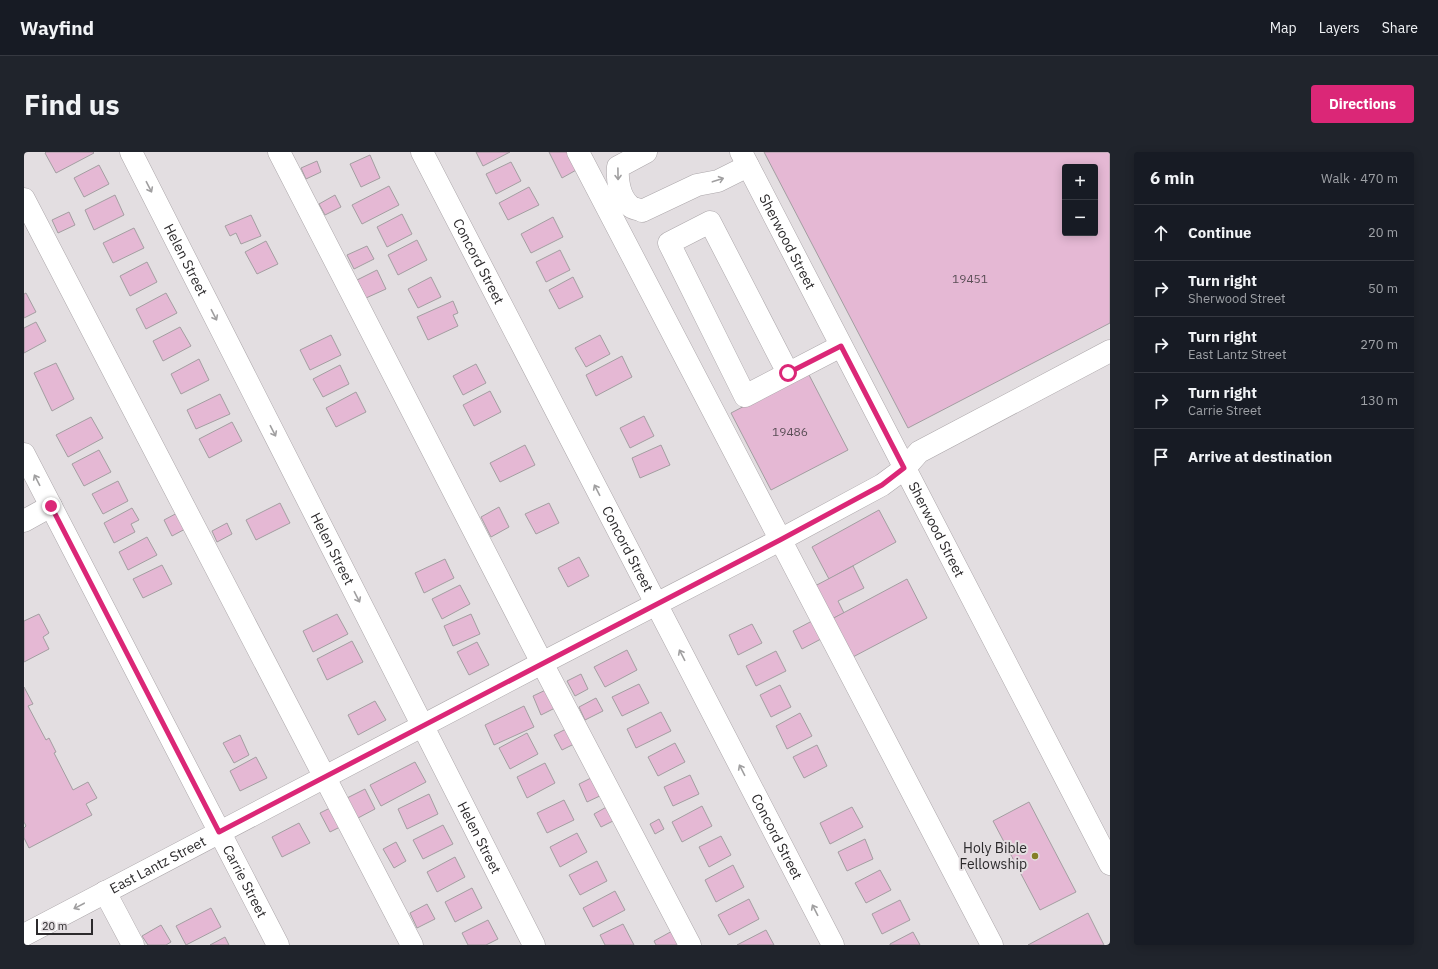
<!DOCTYPE html>
<html lang="en">
<head>
<meta charset="utf-8">
<style>
  :root { --surface:#171b24; --page:#20242c; --text:#f1f3f6; --muted:#9ea1a6; --line:#363941; --accent:#db2777 }
  body { margin:0; font-family:"IBM Plex Sans",sans-serif; background:var(--page); color:var(--text) }
  .controls { position:absolute; right:12px; top:12px; display:grid; overflow:hidden; border-radius:4px; box-shadow:0 2px 10px #0003 }
  .controls button { width:36px; height:36px; display:grid; place-items:center; padding:0; border:0; border-bottom:1px solid var(--line); background:var(--surface); color:var(--text); font:20px sans-serif }
  .scale { position:absolute; left:12px; bottom:10px; width:57px; box-sizing:border-box; padding-left:4px; border:2px solid #2c2a2c; border-top:0; font-size:11px; line-height:14px; white-space:nowrap; color:#2c2a2c; -webkit-text-stroke:3px #e3dee1; paint-order:stroke }
  .stop { position:absolute; width:12px; height:12px; margin:-9px; border:3px solid #db2777; border-radius:50%; background:#fff }
  .stop.end { background:#db2777; border-color:#fff; box-shadow:0 1px 4px #0008 }
  .list { margin:0; padding:0; list-style:none }
  h2 { display:flex; justify-content:space-between; align-items:center; height:52px; margin:0; padding:0 16px; font-size:17px }
  h2 small { font-size:13px; font-weight:400; color:var(--muted) }
  .list li { display:grid; grid-template-columns:26px 1fr auto; gap:12px; align-items:center; box-sizing:border-box; height:56px; padding:0 16px; border-top:1px solid var(--line) }
  .list b { display:block; font-size:15px; white-space:nowrap }
  .list p { margin:0; font-size:13px; white-space:nowrap; color:var(--muted) }
  .list em { font-size:13px; font-style:normal; color:var(--muted) }
  .icon { flex:none; width:22px; height:22px; fill:none; stroke:currentColor; stroke-width:2; stroke-linecap:round; stroke-linejoin:round }
  .map { position:relative; flex:none; width:1086px; height:793px; overflow:hidden; border-radius:4px }
  header { display:flex; align-items:center; gap:24px; box-sizing:border-box; height:56px; padding:0 20px; background:var(--surface); border-bottom:1px solid var(--line) }
  header strong { font-size:19px }
  nav { display:flex; gap:22px; margin-inline-start:auto; font-size:14px }
  .intro { display:flex; align-items:center; justify-content:space-between; box-sizing:border-box; height:96px; padding:0 24px }
  h1 { margin:0; font-size:28px }
  .button { padding:10px 18px; border-radius:4px; background:var(--accent); color:#fff; font-size:14px; font-weight:700 }
  main { display:flex; gap:24px; padding:0 24px }
  aside { flex:1; background:var(--surface); border-radius:4px; box-shadow:0 2px 10px #0003 }
  .map>svg:first-child { display:block }
  .building { fill:#e5b8d4; stroke:#a39ea1; fill-rule:evenodd }
  .lines { fill:none; stroke-linecap:round; stroke-linejoin:round }
  .minor-casing { stroke:#aca7aa; stroke-width:23 }
  .minor { stroke:#fff; stroke-width:22 }
  .oneway { stroke:#a09fa0 }
  .route { stroke:#db2777; stroke-width:5 }
  .poi-dot { fill:#847f26; stroke:#e3dee1; stroke-width:1.5 }
  .labels { text-anchor:middle; dominant-baseline:central; stroke-width:4; stroke-linejoin:round; paint-order:stroke }
  .number-label { font-size:12px; fill:#5a4e56 }
  .street-label { font-size:14px; fill:#2c2a2c; stroke:#e3dee1 }
  .poi-label { font-size:14px; fill:#2c2a2c; stroke:#e3dee1; text-anchor:end }
</style>
</head>
<body>
<header>
<strong>Wayfind</strong>
<nav><a>Map</a><a>Layers</a><a>Share</a></nav>
</header>
<div class="intro"><h1>Find us</h1><a class="button">Directions</a></div>
<main>
<div class="map">
<svg width="1086" height="793" viewBox="0 0 1086 793">
  <rect width="100%" height="100%" fill="#e3dee1"/>
  <g class="building">
    <polygon points="22,0 69,0 70,1 32,21 21,1"/>
    <polygon points="452,0 486,0 459,14"/>
    <polygon points="525,0 546,0 554,17 538,26"/>
    <path d="M740 0H1086V171L884 276ZM1041 15H1071V81H1041Z"/>
    <polygon points="346,3 356,26 337,35 326,12"/>
    <polygon points="293,9 297,20 282,27 277,16"/>
    <polygon points="487,10 497,29 472,42 462,22"/>
    <polygon points="75,13 85,32 60,45 50,26"/>
    <polygon points="365,34 375,53 338,72 328,53"/>
    <polygon points="505,35 515,53 484,68 475,51"/>
    <polygon points="91,43 100,63 70,78 61,58"/>
    <polygon points="311,43 317,55 301,63 295,52"/>
    <polygon points="45,60 51,73 34,81 28,68"/>
    <polygon points="378,62 388,82 363,95 353,75"/>
    <polygon points="227,63 237,84 217,92 212,81 206,84 201,74"/>
    <polygon points="529,65 539,85 507,101 497,82"/>
    <polygon points="110,76 120,96 89,111 79,91"/>
    <polygon points="393,88 403,108 374,123 364,103"/>
    <polygon points="242,89 254,112 233,122 221,100"/>
    <polygon points="343,94 350,107 330,117 323,103"/>
    <polygon points="536,98 546,118 522,130 512,110"/>
    <polygon points="123,110 133,130 106,144 96,124"/>
    <polygon points="353,118 362,137 342,146 333,128"/>
    <polygon points="407,125 417,145 394,156 384,137"/>
    <polygon points="549,125 559,145 535,157 525,138"/>
    <polygon points="2,141 12,160 0,166 0,142"/>
    <polygon points="142,141 153,161 122,177 112,157"/>
    <polygon points="429,149 434,161 429,163 434,174 404,188 393,165"/>
    <polygon points="12,170 22,189 0,201 0,176"/>
    <polygon points="156,175 167,194 139,209 129,189"/>
    <polygon points="307,183 317,203 286,218 276,198"/>
    <polygon points="576,183 586,202 562,215 551,196"/>
    <polygon points="598,204 608,225 572,244 562,223"/>
    <polygon points="175,207 185,228 157,242 147,222"/>
    <polygon points="32,211 50,247 28,259 10,221"/>
    <polygon points="452,212 462,231 439,243 429,224"/>
    <polygon points="316,213 325,232 299,245 289,227"/>
    <polygon points="784,221 824,298 747,338 707,261"/>
    <polygon points="466,239 477,260 450,274 439,253"/>
    <polygon points="332,240 342,260 312,275 302,256"/>
    <polygon points="196,242 206,262 172,277 163,258"/>
    <polygon points="620,264 630,284 606,296 596,276"/>
    <polygon points="67,265 79,286 44,305 32,283"/>
    <polygon points="208,270 218,289 185,306 175,287"/>
    <polygon points="501,293 511,313 476,330 466,311"/>
    <polygon points="637,293 646,313 616,326 608,306"/>
    <polygon points="75,298 87,320 60,334 48,312"/>
    <polygon points="94,329 104,349 79,362 68,342"/>
    <polygon points="256,351 266,371 232,388 222,368"/>
    <polygon points="525,351 535,371 512,382 501,362"/>
    <polygon points="475,355 485,375 467,385 457,365"/>
    <polygon points="108,356 115,368 107,372 111,380 90,391 80,371"/>
    <polygon points="855,358 872,390 805,427 788,395"/>
    <polygon points="157,359 165,375 148,384 140,368"/>
    <polygon points="203,371 208,382 193,390 188,379"/>
    <polygon points="123,385 133,403 104,418 95,400"/>
    <polygon points="555,405 565,424 544,435 534,416"/>
    <polygon points="421,407 430,426 400,441 391,421"/>
    <polygon points="138,413 148,432 119,446 109,427"/>
    <polygon points="829,414 840,436 814,449 820,461 806,468 789,435"/>
    <polygon points="883,427 903,466 827,506 806,468"/>
    <polygon points="436,433 446,452 418,467 408,447"/>
    <polygon points="15,462 25,481 19,485 25,497 0,510 0,469"/>
    <polygon points="313,462 324,482 289,500 279,479"/>
    <polygon points="447,462 456,482 429,494 420,474"/>
    <polygon points="788,469 797,487 778,497 769,479"/>
    <polygon points="728,472 738,491 714,503 705,483"/>
    <polygon points="328,489 339,510 303,528 293,507"/>
    <polygon points="453,490 465,513 445,523 433,500"/>
    <polygon points="603,498 613,518 581,535 570,515"/>
    <polygon points="752,499 762,519 732,534 722,514"/>
    <polygon points="557,522 564,537 551,544 543,529"/>
    <polygon points="615,532 625,551 598,564 588,545"/>
    <polygon points="756,533 767,555 747,565 736,543"/>
    <polygon points="0,535 9,552 4,554 22,588 25,586 32,600 30,601 49,638 64,630 73,646 62,652 68,663 5,696 0,686 0,676 2,674 0,670"/>
    <polygon points="526,536 535,554 517,563 509,544"/>
    <polygon points="572,546 579,559 561,568 555,555"/>
    <polygon points="351,549 362,568 334,583 324,563"/>
    <polygon points="500,554 510,575 470,593 461,573"/>
    <polygon points="637,560 647,579 612,596 603,577"/>
    <polygon points="776,561 788,584 763,597 752,574"/>
    <polygon points="546,575 554,590 538,598 530,583"/>
    <polygon points="503,581 514,602 486,617 475,596"/>
    <polygon points="216,583 225,603 210,611 199,591"/>
    <polygon points="651,591 661,610 634,624 624,605"/>
    <polygon points="793,593 803,614 780,626 769,605"/>
    <polygon points="232,605 243,626 216,639 206,619"/>
    <polygon points="391,610 402,630 357,654 346,633"/>
    <polygon points="521,611 531,631 503,646 493,625"/>
    <polygon points="666,623 675,642 649,654 640,635"/>
    <polygon points="571,624 580,642 563,650 555,632"/>
    <polygon points="341,637 351,657 334,666 323,646"/>
    <polygon points="405,642 414,662 383,677 374,657"/>
    <polygon points="540,648 550,668 523,681 513,661"/>
    <polygon points="1005,650 1052,740 1016,758 969,669"/>
    <polygon points="586,653 593,667 577,675 570,662"/>
    <polygon points="310,654 320,673 306,680 296,661"/>
    <polygon points="678,654 688,674 658,690 648,670"/>
    <polygon points="828,655 839,675 806,692 796,671"/>
    <polygon points="635,667 640,677 631,682 626,672"/>
    <polygon points="275,671 286,691 258,705 248,685"/>
    <polygon points="419,673 429,692 399,707 389,688"/>
    <polygon points="553,681 563,700 536,715 526,695"/>
    <polygon points="697,684 707,703 685,715 675,695"/>
    <polygon points="841,687 849,707 823,719 814,700"/>
    <polygon points="372,690 382,709 370,716 359,697"/>
    <polygon points="431,705 441,725 413,740 403,720"/>
    <polygon points="573,709 583,729 556,743 545,723"/>
    <polygon points="709,713 720,735 692,750 681,728"/>
    <polygon points="856,718 867,738 842,751 831,731"/>
    <polygon points="448,736 458,756 431,770 421,750"/>
    <polygon points="591,739 601,758 569,775 559,756"/>
    <polygon points="725,747 735,767 705,783 694,763"/>
    <polygon points="876,748 886,768 858,782 848,762"/>
    <polygon points="403,752 411,767 393,776 386,761"/>
    <polygon points="187,756 197,775 162,793 152,774"/>
    <polygon points="1064,761 1080,793 1004,793"/>
    <polygon points="464,768 474,787 462,793 444,793 438,781"/>
    <polygon points="599,772 610,793 581,793 576,783"/>
    <polygon points="137,773 147,790 142,793 124,793 118,784"/>
    <polygon points="650,778 658,793 632,793 630,789"/>
    <polygon points="742,778 750,793 713,793"/>
    <polygon points="889,780 896,793 866,793 866,792"/>
    <polygon points="201,785 205,793 186,793"/>
  </g>
  <g class="lines">
    <g class="minor-casing">
      <g id="minor">
        <path id="s1" d="M107 0 510 793"/>
        <polyline points="255,0 518,511 666,793"/>
        <path id="s2" d="M398 0 809 793"/>
        <polyline points="554,0 968,793"/>
        <path d="M622 0 594 15C593 27 595 45 606 54 609 57 615 57 618 59L673 33 694 29 724 14"/>
        <path id="s3" d="M717 0 1086 712"/>
        <polyline points="0,47 388,793"/>
        <polyline points="764,221 686,70 645,91 721,244 817,194"/>
        <path id="s4" d="M0 302 254 793"/>
        <polyline points="0,369 27,354"/>
        <polyline points="81,740 109,793"/>
        <path id="s5" d="M0 783 518 511 756 388 858 333 881 316 895 300 1086 199"/>
      </g>
    </g>
    <use href="#minor" class="minor"/>
  </g>
  <defs><path id="oneway-shaft" d="M-6 0H5M1.5-3L5.5 0L1.5 3" fill="none" stroke-width="1.6" stroke-linecap="round" stroke-linejoin="round"/></defs>
  <g class="oneway">
    <use href="#oneway-shaft" transform="translate(594 22) rotate(89)"/>
    <use href="#oneway-shaft" transform="translate(694 28) rotate(-18)"/>
    <use href="#oneway-shaft" transform="translate(125 35) rotate(63)"/>
    <use href="#oneway-shaft" transform="translate(190 163) rotate(63)"/>
    <use href="#oneway-shaft" transform="translate(249 279) rotate(63)"/>
    <use href="#oneway-shaft" transform="translate(13 328) rotate(-117)"/>
    <use href="#oneway-shaft" transform="translate(573 338) rotate(-117)"/>
    <use href="#oneway-shaft" transform="translate(333 445) rotate(63)"/>
    <use href="#oneway-shaft" transform="translate(658 503) rotate(-117)"/>
    <use href="#oneway-shaft" transform="translate(718 618) rotate(-117)"/>
    <use href="#oneway-shaft" transform="translate(55 754) rotate(152)"/>
    <use href="#oneway-shaft" transform="translate(791 758) rotate(-117)"/>
  </g>
  <g class="lines">
    <polyline class="route" points="27,354 195,680 756,388 858,333 880,316 817,194 764,221"/>
  </g>
  <circle class="poi-dot" cx="1011" cy="704" r="4"/>
  <g class="labels">
    <g class="number-label">
      <text x="946" y="126">19451</text>
      <text x="766" y="279">19486</text>
    </g>
    <g class="street-label">
      <text stroke="none"><textPath href="#s3" startOffset="101">Sherwood Street</textPath></text>
      <text stroke="none"><textPath href="#s1" startOffset="121">Helen Street</textPath></text>
      <text stroke="none"><textPath href="#s2" startOffset="123">Concord Street</textPath></text>
      <text stroke="none"><textPath href="#s3" startOffset="425">Sherwood Street</textPath></text>
      <text stroke="none"><textPath href="#s1" startOffset="445">Helen Street</textPath></text>
      <text stroke="none"><textPath href="#s2" startOffset="447">Concord Street</textPath></text>
      <text stroke="none"><textPath href="#s2" startOffset="771">Concord Street</textPath></text>
      <text stroke="none"><textPath href="#s1" startOffset="769">Helen Street</textPath></text>
      <text stroke="none"><textPath href="#s5" startOffset="151">East Lantz Street</textPath></text>
      <text stroke="none"><textPath href="#s4" startOffset="481">Carrie Street</textPath></text>
    </g>
    <g class="poi-label">
      <text x="1003" y="696">Holy Bible<tspan x="1003" dy="16">Fellowship</tspan></text>
    </g>
  </g>
</svg>
<div class="controls">
<button>+</button>
<button>−</button>
</div>
<div class="scale">20 m</div>
<div class="stop" style="left:764px;top:221px"></div>
<div class="stop end" style="left:27px;top:354px"></div>
</div>
<aside>
<h2>6 min<small>Walk · 470 m</small></h2>
<ul class="list">
<li><svg class="icon" aria-label="ahead" viewBox="0 0 24 24"><path d="M12 20V5M6 11l6-6 6 6"/></svg><div><b>Continue</b></div><em>20 m</em></li>
<li><svg class="icon" aria-label="right" viewBox="0 0 24 24"><path d="M7 20v-9h11M14 6l5 5-5 5"/></svg><div><b>Turn right</b><p>Sherwood Street</p></div><em>50 m</em></li>
<li><svg class="icon" aria-label="right" viewBox="0 0 24 24"><path d="M7 20v-9h11M14 6l5 5-5 5"/></svg><div><b>Turn right</b><p>East Lantz Street</p></div><em>270 m</em></li>
<li><svg class="icon" aria-label="right" viewBox="0 0 24 24"><path d="M7 20v-9h11M14 6l5 5-5 5"/></svg><div><b>Turn right</b><p>Carrie Street</p></div><em>130 m</em></li>
<li><svg class="icon" aria-label="arrive" viewBox="0 0 24 24"><path d="M6 21V4h12l-3 4 3 4H6"/></svg><div><b>Arrive at destination</b></div></li>
</ul>
</aside>
</main>
</body>
</html>
